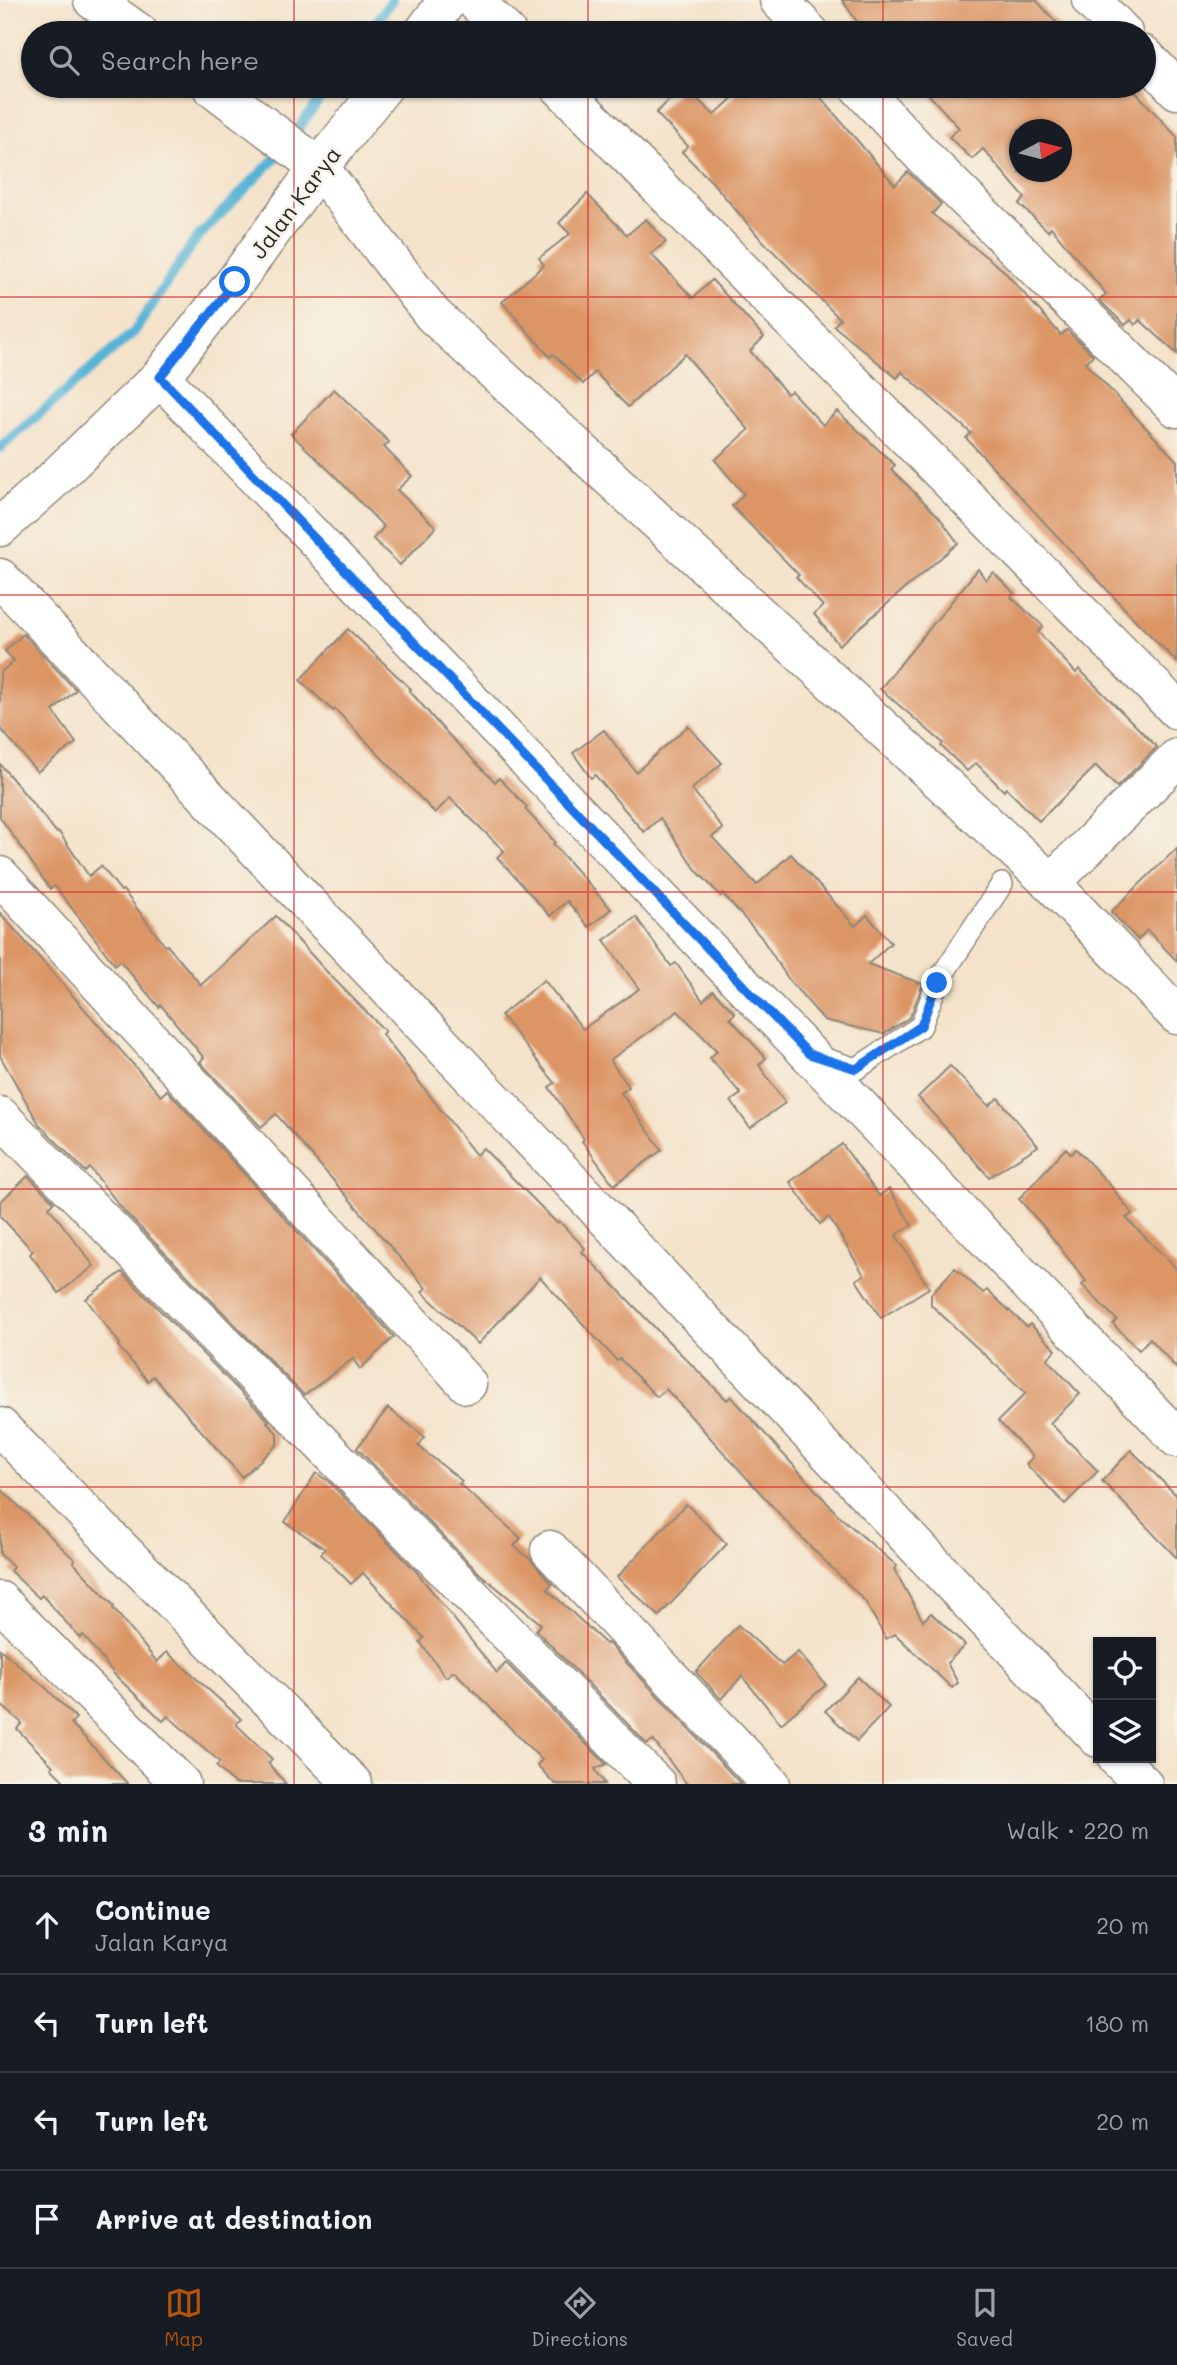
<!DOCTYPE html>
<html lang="en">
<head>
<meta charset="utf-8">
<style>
  :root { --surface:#171b24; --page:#20242c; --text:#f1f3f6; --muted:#9ea1a6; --line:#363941; --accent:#b45309 }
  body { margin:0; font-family:Mali,sans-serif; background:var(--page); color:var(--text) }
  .controls { position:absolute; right:21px; bottom:21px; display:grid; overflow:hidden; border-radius:0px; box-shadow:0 2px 5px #0004 }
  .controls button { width:63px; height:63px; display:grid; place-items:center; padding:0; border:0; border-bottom:2px solid var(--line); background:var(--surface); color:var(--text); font:35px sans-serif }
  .compass { position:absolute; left:1009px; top:119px; width:63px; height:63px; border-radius:50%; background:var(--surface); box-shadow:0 2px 5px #0004; rotate:83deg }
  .stop { position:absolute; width:21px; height:21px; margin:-16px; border:5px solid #1a73e8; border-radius:50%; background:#fff }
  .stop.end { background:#1a73e8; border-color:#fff; box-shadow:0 2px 7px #0008 }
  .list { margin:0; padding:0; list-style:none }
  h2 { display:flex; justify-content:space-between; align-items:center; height:91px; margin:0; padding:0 28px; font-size:30px }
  h2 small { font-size:23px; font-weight:400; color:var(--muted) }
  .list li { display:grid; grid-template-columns:46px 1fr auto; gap:21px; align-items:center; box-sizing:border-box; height:98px; padding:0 28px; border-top:2px solid var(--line) }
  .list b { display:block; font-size:26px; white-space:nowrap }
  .list p { margin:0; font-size:23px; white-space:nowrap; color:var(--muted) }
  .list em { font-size:23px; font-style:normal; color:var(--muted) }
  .icon { flex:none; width:38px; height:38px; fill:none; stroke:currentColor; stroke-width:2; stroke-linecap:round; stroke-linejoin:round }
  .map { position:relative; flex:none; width:1177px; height:1784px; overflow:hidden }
  .search { position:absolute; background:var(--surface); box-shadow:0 2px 5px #0004; left:21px; right:21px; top:21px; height:77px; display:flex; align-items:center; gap:18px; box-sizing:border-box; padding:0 24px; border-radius:38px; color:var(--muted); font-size:26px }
  .sheet { height:483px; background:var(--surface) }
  nav { display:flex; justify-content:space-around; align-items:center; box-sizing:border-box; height:98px; border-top:2px solid var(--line); background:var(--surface); font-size:19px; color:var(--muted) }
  nav a { display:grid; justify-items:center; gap:4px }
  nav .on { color:var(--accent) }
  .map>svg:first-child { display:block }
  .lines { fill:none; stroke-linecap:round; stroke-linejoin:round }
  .stream { stroke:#57b3d5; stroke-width:10 }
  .building { fill:#dc9565; fill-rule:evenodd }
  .lane-casing { stroke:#90877a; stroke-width:24 }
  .street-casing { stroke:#90877a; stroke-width:41 }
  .secondary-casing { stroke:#90877a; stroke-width:41 }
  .lane { stroke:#fff; stroke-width:21 }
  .street { stroke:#fff; stroke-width:38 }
  .secondary { stroke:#fff; stroke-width:38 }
  .route { stroke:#1a73e8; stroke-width:9 }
  .grid { fill:none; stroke:#d62828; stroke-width:2; stroke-opacity:0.55 }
  .labels { text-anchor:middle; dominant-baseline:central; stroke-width:5; stroke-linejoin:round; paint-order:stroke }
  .street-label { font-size:23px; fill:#2b2b2b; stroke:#f7f3e8 }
</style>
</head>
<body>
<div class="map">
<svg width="1177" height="1784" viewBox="0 0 1177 1784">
  <rect width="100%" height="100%" fill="#f7f3e8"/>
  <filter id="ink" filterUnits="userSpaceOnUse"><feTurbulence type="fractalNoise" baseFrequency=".0143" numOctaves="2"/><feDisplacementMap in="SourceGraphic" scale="14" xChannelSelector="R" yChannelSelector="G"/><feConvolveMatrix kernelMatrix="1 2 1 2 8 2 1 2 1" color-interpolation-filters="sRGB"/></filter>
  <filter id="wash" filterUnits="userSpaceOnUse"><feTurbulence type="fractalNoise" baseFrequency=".00686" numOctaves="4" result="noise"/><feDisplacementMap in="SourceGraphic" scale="28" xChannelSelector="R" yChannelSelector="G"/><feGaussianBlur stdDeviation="1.57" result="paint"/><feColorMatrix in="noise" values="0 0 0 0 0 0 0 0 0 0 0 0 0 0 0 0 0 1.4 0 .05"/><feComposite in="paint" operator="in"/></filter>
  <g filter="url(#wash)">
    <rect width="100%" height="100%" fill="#f4e3ca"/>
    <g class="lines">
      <g class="stream">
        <polyline points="368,33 392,0"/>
        <polyline points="0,448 134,332 196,239 283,150 329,86"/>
      </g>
    </g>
    <g id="blocks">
      <g class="building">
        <polygon points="842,0 1036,0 1066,33 865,33"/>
        <polygon points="684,86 714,115 746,86 811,86 895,185 908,172 941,204 932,214 1003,270 1061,335 1067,330 1093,355 1085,363 1177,461 1177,662 1139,624 966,438 971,433 902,372 897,378 834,326 840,319 759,237 712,182 682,152 688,146 656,113"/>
        <path d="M921 86H1130L1177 137V354L1140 320 1135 325 1131 320 1125 325 1099 300 1106 294 1051 227 1048 231 1019 204 1025 198 983 149 972 159 949 137 959 128ZM1019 130H1061V172H1019Z"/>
        <polygon points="587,194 627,235 646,219 666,242 651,254 693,298 712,280 764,337 750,351 787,394 791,391 823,425 837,411 895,465 891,469 939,517 958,543 839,645 814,614 823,606 796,577 799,575 732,506 744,494 715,460 749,430 685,354 628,407 595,372 583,384 553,354 550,357 502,302 544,265 539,258 570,234 559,223"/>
        <polygon points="334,389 389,442 384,447 412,476 397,490 436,527 400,565 373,539 384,527 336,477 291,434"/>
        <polygon points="978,569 986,580 993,572 1014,593 1011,597 1043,626 1038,632 1076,673 1079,669 1157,747 1117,787 1096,766 1039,821 1006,788 1004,791 976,763 967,771 941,746 943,743 880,689"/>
        <polygon points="348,629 411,689 409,690 442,728 495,782 499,778 527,807 525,809 555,842 553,844 611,909 589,927 567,901 550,916 497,857 504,851 450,798 435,813 335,709 333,711 300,680"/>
        <polygon points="23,634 76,690 53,711 76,743 37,772 0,728 0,673 14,661 5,651"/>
        <polygon points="688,726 722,763 692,789 723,829 712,837 757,885 791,854 855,926 867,915 891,943 868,964 923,984 910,1017 884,1034 824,1020 789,980 761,937 723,894 721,896 697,871 660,818 644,832 595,775 591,778 573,753 604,730 636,772"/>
        <polygon points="0,764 57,833 59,832 89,876 101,866 121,891 123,890 165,946 167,945 201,985 276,916 327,972 385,1031 382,1034 476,1155 483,1148 557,1223 559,1221 585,1248 582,1252 660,1333 727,1400 731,1396 839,1516 897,1566 894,1569 923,1621 931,1613 965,1645 947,1663 958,1683 952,1688 895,1634 886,1639 865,1601 794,1530 666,1389 657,1397 620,1359 617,1361 540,1277 478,1344 422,1292 426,1288 276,1114 261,1127 200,1062 204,1058 161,1005 159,1007 120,961 115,965 55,886 50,889 0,817"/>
        <polygon points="1177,848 1177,961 1147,930 1138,940 1111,912"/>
        <polygon points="0,913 161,1096 167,1090 394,1337 360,1369 353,1359 304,1395 125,1212 90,1168 86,1172 39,1124 0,1056"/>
        <polygon points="636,917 671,966 676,963 703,1001 713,991 735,1013 730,1018 766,1058 759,1065 785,1103 750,1128 731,1101 741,1094 710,1058 717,1051 678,1011 610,1060 629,1087 621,1093 662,1150 614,1185 582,1141 584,1139 549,1087 555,1083 501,1015 544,980 583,1029 639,989 604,940"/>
        <polygon points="950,1066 989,1106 998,1098 1038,1146 989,1177 918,1097"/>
        <polygon points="842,1144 879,1196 889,1189 912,1225 896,1235 929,1288 881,1318 856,1280 864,1275 829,1217 820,1224 790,1182"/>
        <polygon points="1066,1148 1071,1154 1076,1149 1110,1185 1132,1214 1126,1218 1177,1269 1177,1369 1150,1338 1139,1350 1113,1324 1117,1320 1082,1285 1086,1281 1043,1226 1019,1199"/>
        <polygon points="28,1176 54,1202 49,1207 94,1266 59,1293 30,1254 33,1251 0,1216 0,1202"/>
        <polygon points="955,1268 983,1293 987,1290 1027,1327 1030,1324 1056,1350 1047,1359 1080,1394 1050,1423 1098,1471 1065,1504 1026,1464 1033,1457 998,1421 1026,1393 931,1305 931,1294"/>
        <polygon points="122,1272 269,1421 267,1422 277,1433 277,1445 242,1477 153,1376 148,1381 118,1346 120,1344 86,1299"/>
        <polygon points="388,1408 425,1437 418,1446 462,1481 459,1484 521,1538 514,1546 531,1560 552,1584 547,1589 606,1644 608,1643 741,1784 687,1784 653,1740 647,1744 536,1630 541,1624 479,1573 357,1448"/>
        <polygon points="1131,1450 1177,1496 1177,1558 1102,1481"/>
        <polygon points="316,1473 327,1480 415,1570 497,1673 506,1663 606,1764 595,1769 605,1784 555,1784 537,1765 542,1760 454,1671 446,1677 420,1642 424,1638 363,1573 351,1584 321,1554 325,1549 285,1522"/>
        <polygon points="0,1488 75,1560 73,1562 114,1606 113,1608 157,1662 167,1652 241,1719 236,1724 272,1759 268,1763 286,1784 235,1784 216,1766 220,1762 168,1716 163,1721 115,1675 83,1635 80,1638 42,1595 39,1598 10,1571 13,1567 0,1554"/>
        <polygon points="686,1504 727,1544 659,1616 617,1577"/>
        <polygon points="738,1625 782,1665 798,1652 826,1685 781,1724 742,1676 721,1699 696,1672"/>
        <polygon points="0,1649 46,1688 76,1718 71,1723 128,1784 67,1784 51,1768 53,1766 17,1729 22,1723 0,1704"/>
        <polygon points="858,1677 889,1707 857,1741 825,1711"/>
      </g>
    </g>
  </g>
  <g filter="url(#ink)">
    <use href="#blocks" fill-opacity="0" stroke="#90877a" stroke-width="2"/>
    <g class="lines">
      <g class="lane-casing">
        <polyline id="lane" points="822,1058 856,1069 921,1026 937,983 1002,884"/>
      </g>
      <g class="street-casing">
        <g id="street">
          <polyline points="93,0 139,33"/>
          <polyline points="474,0 507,33"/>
          <polyline points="779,0 810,33"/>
          <polyline points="1091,0 1123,33"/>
          <polyline points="1144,55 1177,90"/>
          <polyline points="211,86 319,167 433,315 1051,883 1177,1015"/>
          <polyline points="559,86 1177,710"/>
          <polyline points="858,86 927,160 1177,408"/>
          <polyline points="160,377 1177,1438"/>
          <polyline points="0,578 1098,1738"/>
          <polyline points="0,876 467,1384"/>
          <polyline points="1051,883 1177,758"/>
          <polyline points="0,1116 656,1784"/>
          <polyline points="0,1427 353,1784"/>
          <polyline points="550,1550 771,1784"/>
          <polyline points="0,1601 181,1784"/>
          <polyline points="1117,1758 1143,1784"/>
        </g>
      </g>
      <g class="secondary-casing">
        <g id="secondary">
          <polyline points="423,33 448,0"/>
          <polyline points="0,527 53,480 160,377 235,282 319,167 384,86"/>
        </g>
      </g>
      <use href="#lane" class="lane"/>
      <use href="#street" class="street"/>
      <use href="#secondary" class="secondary"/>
    </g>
  </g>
  <g class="lines" filter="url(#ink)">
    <polyline class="route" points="235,282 160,377 809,1054 856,1069 921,1026 937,983"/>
  </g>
  <path class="grid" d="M294 0V33M588 0V33M883 0V33M294 86V1784M588 86V1784M883 86V1784M0 297H1177M0 595H1177M0 892H1177M0 1189H1177M0 1487H1177"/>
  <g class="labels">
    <g class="street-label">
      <text transform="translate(295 202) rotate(-53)">Jalan Karya</text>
    </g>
  </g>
</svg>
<div class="controls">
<button><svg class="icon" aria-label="locate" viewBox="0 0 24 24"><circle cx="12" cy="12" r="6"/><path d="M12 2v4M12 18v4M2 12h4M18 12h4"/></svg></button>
<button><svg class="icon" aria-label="layers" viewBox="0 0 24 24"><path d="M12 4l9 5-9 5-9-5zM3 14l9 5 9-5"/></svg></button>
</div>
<svg class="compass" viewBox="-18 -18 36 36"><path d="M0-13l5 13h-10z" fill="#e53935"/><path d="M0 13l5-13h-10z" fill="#9ea1a6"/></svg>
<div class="stop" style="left:235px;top:282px"></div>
<div class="stop end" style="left:937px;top:983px"></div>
<div class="search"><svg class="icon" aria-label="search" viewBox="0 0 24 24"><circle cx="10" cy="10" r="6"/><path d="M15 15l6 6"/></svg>Search here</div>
</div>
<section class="sheet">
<h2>3 min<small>Walk · 220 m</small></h2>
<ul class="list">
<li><svg class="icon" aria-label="ahead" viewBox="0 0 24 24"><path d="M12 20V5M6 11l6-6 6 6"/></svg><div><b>Continue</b><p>Jalan Karya</p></div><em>20 m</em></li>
<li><svg class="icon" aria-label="left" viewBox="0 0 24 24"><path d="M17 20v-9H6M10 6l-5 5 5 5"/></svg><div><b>Turn left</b></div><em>180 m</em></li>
<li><svg class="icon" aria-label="left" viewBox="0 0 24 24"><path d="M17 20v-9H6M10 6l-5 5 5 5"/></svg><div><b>Turn left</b></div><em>20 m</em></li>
<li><svg class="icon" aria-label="arrive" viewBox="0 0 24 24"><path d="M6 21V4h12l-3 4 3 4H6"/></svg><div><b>Arrive at destination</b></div></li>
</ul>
</section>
<nav>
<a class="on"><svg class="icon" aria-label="map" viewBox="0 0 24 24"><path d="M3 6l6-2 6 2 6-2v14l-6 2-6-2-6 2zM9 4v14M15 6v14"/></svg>Map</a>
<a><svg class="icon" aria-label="directions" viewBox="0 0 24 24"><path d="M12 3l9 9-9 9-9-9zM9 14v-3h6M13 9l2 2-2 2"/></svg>Directions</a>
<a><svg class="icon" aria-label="saved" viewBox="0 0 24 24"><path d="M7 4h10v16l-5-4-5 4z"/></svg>Saved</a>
</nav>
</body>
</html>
